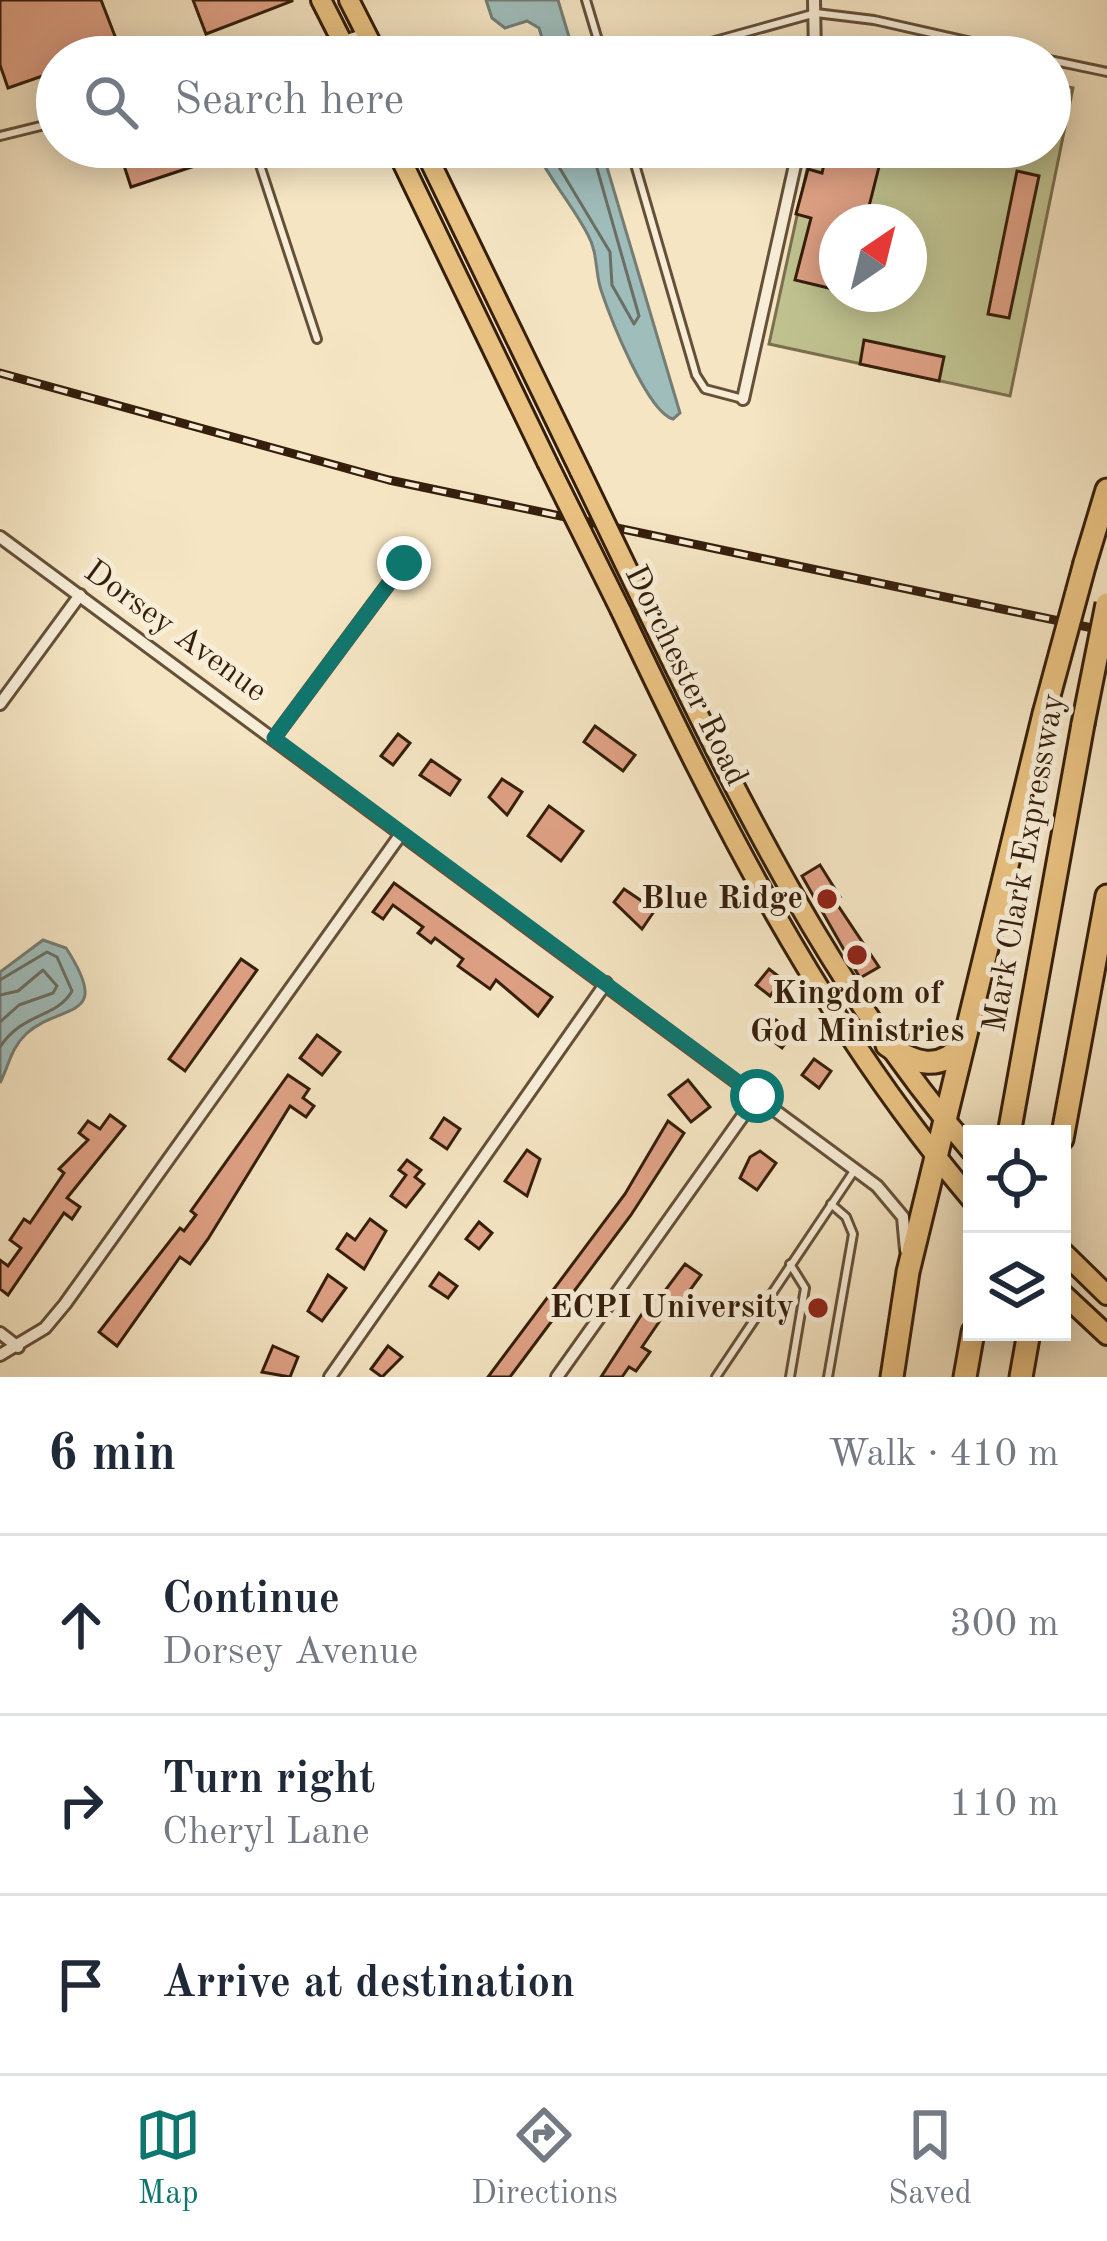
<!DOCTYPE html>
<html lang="en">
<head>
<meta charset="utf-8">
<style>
  :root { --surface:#fff; --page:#f2f2f3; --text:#1f2937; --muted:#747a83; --line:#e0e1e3; --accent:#0f766e }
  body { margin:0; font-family:"Old Standard TT",serif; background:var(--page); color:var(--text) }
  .controls { position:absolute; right:36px; bottom:36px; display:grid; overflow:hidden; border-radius:0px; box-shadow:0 6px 30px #0003 }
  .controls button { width:108px; height:108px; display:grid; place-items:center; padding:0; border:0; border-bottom:3px solid var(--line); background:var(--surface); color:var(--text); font:60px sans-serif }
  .compass { position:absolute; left:819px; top:204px; width:108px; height:108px; border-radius:50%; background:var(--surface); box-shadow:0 6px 30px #0003; rotate:35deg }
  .stop { position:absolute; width:36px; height:36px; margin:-27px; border:9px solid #0f766e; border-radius:50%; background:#fff }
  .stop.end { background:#0f766e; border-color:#fff; box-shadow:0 3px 12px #0008 }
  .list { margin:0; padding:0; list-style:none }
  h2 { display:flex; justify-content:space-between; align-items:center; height:156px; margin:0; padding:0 48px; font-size:51px }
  h2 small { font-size:39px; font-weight:400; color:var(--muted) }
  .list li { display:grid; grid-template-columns:78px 1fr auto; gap:36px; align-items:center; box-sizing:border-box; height:180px; padding:0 48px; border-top:3px solid var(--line) }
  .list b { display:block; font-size:45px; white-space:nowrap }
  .list p { margin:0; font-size:39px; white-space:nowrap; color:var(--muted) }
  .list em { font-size:39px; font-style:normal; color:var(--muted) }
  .icon { flex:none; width:66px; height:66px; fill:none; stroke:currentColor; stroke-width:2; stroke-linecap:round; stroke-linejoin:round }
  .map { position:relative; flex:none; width:1107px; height:1377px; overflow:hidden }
  .search { position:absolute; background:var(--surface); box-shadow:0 6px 30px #0003; left:36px; right:36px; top:36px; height:132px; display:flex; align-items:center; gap:30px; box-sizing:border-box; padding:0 42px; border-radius:66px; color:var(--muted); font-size:45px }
  .sheet { height:696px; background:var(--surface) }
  nav { display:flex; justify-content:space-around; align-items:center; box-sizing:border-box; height:168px; border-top:3px solid var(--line); background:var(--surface); font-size:33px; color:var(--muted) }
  nav a { display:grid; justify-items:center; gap:6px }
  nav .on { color:var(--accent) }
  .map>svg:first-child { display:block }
  .green { fill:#c0c391; stroke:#7a704e; stroke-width:3; fill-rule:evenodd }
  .water { fill:#9fbdbb; stroke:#757d75; stroke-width:3 }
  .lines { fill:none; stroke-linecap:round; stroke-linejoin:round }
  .shore { stroke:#6a6e63; stroke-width:3 }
  .building { fill:#dfa185; stroke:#351e0b; stroke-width:3 }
  .service-casing { stroke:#655039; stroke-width:12 }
  .minor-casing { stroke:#655039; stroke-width:16 }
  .primary-casing { stroke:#351e0b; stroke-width:24 }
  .motorway-casing { stroke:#351e0b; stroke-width:27 }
  .service { stroke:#f8eed8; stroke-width:6 }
  .minor { stroke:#f8eed8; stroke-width:10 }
  .primary { stroke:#eac282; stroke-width:18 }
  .motorway { stroke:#eac282; stroke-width:21 }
  .rail-casing { stroke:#351e0b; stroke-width:9 }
  .rail { stroke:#f8eed8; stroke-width:4.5; stroke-dasharray:14; stroke-linecap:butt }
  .primary-bridge-casing { stroke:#351e0b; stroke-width:24; stroke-linecap:butt }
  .motorway-bridge-casing { stroke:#351e0b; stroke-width:27; stroke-linecap:butt }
  .primary-bridge { stroke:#eac282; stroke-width:18 }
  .motorway-bridge { stroke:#eac282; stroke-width:21 }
  .route { stroke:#0f766e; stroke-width:15 }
  .poi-dot { fill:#8f2418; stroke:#f8eed8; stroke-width:4.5 }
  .labels { text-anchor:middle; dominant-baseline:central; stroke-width:10; stroke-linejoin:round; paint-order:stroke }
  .street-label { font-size:33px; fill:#351e0b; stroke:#f8eed8 }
  .poi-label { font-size:33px; font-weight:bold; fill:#351e0b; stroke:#f8eed8; text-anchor:end }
</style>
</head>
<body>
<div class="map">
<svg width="1107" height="1377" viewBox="0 0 1107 1377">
  <rect width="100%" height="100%" fill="#f5e5c3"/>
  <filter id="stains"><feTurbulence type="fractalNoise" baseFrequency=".00167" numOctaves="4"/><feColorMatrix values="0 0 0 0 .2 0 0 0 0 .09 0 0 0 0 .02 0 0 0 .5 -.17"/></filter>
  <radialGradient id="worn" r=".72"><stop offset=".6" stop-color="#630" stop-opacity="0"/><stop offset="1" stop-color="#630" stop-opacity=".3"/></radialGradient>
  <g class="green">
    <polygon points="852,40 932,57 831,57 833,47"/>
    <path d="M1050 83 1073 88 1010 396 769 344 812 147H1050ZM837 222H909V294H837Z"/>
  </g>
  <g class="water">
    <polygon points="486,0 558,0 575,57 548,57 539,28 527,21 505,28 492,18"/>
    <path d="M534 147H601L680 413 673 419C647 412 610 317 601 290 595 272 598 253 588 235 572 204 549 179 534 147Z"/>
    <path d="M43 940 66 948C114 1022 61 1002 26 1034 11 1048 9 1065 0 1083V972Z"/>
  </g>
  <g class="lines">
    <g class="shore">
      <polyline points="547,147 610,252 612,285 634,324 639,316 591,147"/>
      <path d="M0 980 47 952 57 957 72 991C57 1018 23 1012 0 1047"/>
      <polyline points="0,995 18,991 43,970 57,986 53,993 19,1005 0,1022"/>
    </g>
  </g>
  <g class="building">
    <polygon points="0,0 101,0 120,49 97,57 57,57 57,71 8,88 0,65"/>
    <polygon points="193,0 292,0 292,1 206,34"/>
    <polygon points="118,147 216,147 219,158 131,187"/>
    <polygon points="828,147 884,147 865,222 837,222 837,290 795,280 811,218 796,214 808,169 822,173"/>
    <polygon points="1017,171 1039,176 1009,318 988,314"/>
    <polygon points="864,340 944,357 939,381 860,364"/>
    <polygon points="595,726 635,755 623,771 584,742"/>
    <polygon points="398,734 410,743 393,765 381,756"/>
    <polygon points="431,760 460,780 450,795 420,775"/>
    <polygon points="502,779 522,792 507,815 489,797"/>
    <polygon points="549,806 583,831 561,861 528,836"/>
    <polygon points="820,865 840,897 835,901 879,967 860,978 802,876"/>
    <polygon points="394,883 552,997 538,1016 496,980 490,989 458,966 463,959 435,938 431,943 418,933 423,927 393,905 383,919 373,912"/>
    <polygon points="624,889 655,910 642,929 614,902"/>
    <polygon points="241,959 257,970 185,1071 169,1059"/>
    <polygon points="769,969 782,979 770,996 756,985"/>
    <polygon points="776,1020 793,1033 782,1048 765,1035"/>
    <polygon points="317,1035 340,1052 322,1075 300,1058"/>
    <polygon points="814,1059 831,1071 819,1088 802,1075"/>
    <polygon points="288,1075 309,1089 303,1098 314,1106 306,1117 290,1106 208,1239 190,1264 180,1257 117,1346 99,1332 180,1228 184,1231 196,1215 191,1211"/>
    <polygon points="688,1080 710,1107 691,1122 669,1095"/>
    <polygon points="110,1115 125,1126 67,1198 80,1207 72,1219 64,1213 8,1295 0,1289 0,1260 8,1266 21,1248 10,1240 24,1219 30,1223 64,1173 59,1169 88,1140 79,1133 88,1121 100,1129"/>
    <polygon points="444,1118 460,1129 447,1149 431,1138"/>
    <polygon points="668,1121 684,1133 631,1215 510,1377 488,1377 625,1194"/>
    <polygon points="527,1150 540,1159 527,1196 505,1181"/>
    <polygon points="760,1151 776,1163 757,1190 740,1178 750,1157"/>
    <polygon points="407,1160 421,1170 415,1177 424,1184 406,1207 391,1196 406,1175 399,1170"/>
    <polygon points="370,1219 386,1231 364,1269 337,1249 347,1234 355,1240"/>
    <polygon points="479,1222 492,1233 479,1249 466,1239"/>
    <polygon points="685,1264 701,1275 680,1304 674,1300 642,1347 650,1352 636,1371 629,1367 622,1377 601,1377 653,1297 658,1300"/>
    <polygon points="439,1273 457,1286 448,1298 430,1286"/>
    <polygon points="328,1275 346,1288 322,1321 308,1311"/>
    <polygon points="273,1346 298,1357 290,1377 262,1372"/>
    <polygon points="388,1346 402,1357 382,1377 371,1369"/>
  </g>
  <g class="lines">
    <g class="service-casing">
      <g id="service">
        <polyline points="586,0 603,57"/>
        <polyline points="288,57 362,33"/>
        <polyline points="657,57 816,13 874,20 1038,57"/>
        <polyline points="1050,60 1107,72"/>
        <polyline points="0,136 57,122"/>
        <polyline points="254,147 317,339"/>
        <polyline points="630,147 696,375 705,389 743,399"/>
        <polyline points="790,1264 805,1288 790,1377"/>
        <polyline points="716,1377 854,1171"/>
        <polyline points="828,1377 853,1234 846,1217 831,1204"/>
      </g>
    </g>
    <g class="minor-casing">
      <g id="minor">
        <polyline points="814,0 815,57"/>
        <polyline points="743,399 799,147"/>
        <polyline points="0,537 877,1186 903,1217 906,1250"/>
        <polyline points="0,704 80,595"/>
        <polyline points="274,738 404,563"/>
        <polyline points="0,1333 18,1347"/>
        <polyline points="0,1355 45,1328 65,1304 401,834"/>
        <polyline points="330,1377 606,983"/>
        <polyline points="557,1377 757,1096"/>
      </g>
    </g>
    <g class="primary-casing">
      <g id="primary">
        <polyline points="321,0 350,57"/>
        <polyline points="349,0 378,57"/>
        <polyline points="395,147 547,462"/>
        <polyline points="423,147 580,471"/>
        <path d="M621 611C720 820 821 1022 972 1200"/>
        <path d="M650 616C742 806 833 991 972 1152"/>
        <polyline points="1062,1251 1107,1295"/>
        <polyline points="1062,1293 1107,1335"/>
      </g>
    </g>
    <g class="motorway-casing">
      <g id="motorway">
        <polyline points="1085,563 1107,490"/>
        <path d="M887 1045C913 1063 940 1073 963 1044"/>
        <polyline points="1009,1134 1083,724"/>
        <polyline points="1062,1139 1107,896"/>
        <polyline points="892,1377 908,1272 1044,714"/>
        <polyline points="965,1377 973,1332"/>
        <polyline points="1021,1377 1029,1332"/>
      </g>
    </g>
    <use href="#service" class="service"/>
    <use href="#minor" class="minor"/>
    <use href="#primary" class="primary"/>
    <use href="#motorway" class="motorway"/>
    <g class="rail-casing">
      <polyline id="rail" points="0,373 389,480 1107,631"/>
    </g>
    <use href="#rail" class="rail"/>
    <g class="primary-bridge-casing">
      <g id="primary-bridge">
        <polyline points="547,462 621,611"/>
        <polyline points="580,471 650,616"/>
      </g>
    </g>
    <g class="motorway-bridge-casing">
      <g id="motorway-bridge">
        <polyline points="1044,714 1085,563"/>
        <polyline points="1083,724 1107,604"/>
      </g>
    </g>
    <use href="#primary-bridge" class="primary-bridge"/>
    <use href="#motorway-bridge" class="motorway-bridge"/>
  </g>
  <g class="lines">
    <polyline class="route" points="404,563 274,738 757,1096"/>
  </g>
  <g class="poi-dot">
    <circle cx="827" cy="899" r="12"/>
    <circle cx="857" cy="955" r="12"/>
    <circle cx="818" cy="1308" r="12"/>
  </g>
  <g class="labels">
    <g class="street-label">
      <text transform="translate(175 632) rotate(36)">Dorsey Avenue</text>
      <text transform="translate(685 676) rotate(64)">Dorchester Road</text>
      <text transform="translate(1025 863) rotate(-80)">Mark Clark Expressway</text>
    </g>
    <g class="poi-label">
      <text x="803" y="899">Blue Ridge</text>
      <text x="857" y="994" text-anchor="middle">Kingdom of<tspan x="857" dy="38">God Ministries</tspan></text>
      <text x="794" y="1308">ECPI University</text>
    </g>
  </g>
  <rect width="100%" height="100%" filter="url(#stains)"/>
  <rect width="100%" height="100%" fill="url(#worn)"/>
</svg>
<div class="controls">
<button><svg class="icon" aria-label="locate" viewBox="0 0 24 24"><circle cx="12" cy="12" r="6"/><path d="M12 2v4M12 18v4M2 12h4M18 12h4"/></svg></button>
<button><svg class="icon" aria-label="layers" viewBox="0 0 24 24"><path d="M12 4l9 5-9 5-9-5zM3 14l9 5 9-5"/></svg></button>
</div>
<svg class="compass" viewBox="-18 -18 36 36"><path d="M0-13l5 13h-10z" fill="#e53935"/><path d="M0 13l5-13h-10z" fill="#747a83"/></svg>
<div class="stop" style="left:757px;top:1096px"></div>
<div class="stop end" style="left:404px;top:563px"></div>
<div class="search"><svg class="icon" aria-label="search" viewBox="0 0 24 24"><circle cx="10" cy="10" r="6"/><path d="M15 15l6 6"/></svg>Search here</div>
</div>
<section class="sheet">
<h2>6 min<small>Walk · 410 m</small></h2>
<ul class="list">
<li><svg class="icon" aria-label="ahead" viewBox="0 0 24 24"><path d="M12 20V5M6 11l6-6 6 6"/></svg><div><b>Continue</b><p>Dorsey Avenue</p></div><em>300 m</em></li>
<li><svg class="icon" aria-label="right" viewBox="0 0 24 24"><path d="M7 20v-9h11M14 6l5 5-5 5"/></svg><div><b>Turn right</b><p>Cheryl Lane</p></div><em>110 m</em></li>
<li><svg class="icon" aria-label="arrive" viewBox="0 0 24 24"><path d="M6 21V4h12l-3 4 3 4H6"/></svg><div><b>Arrive at destination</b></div></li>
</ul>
</section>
<nav>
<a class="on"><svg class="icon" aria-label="map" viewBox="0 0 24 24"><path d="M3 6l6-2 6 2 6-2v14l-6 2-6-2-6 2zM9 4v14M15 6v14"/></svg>Map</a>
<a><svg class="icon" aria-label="directions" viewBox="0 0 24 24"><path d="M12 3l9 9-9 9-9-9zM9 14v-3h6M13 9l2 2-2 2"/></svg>Directions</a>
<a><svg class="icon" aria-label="saved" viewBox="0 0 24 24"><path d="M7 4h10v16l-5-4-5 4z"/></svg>Saved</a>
</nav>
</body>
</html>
